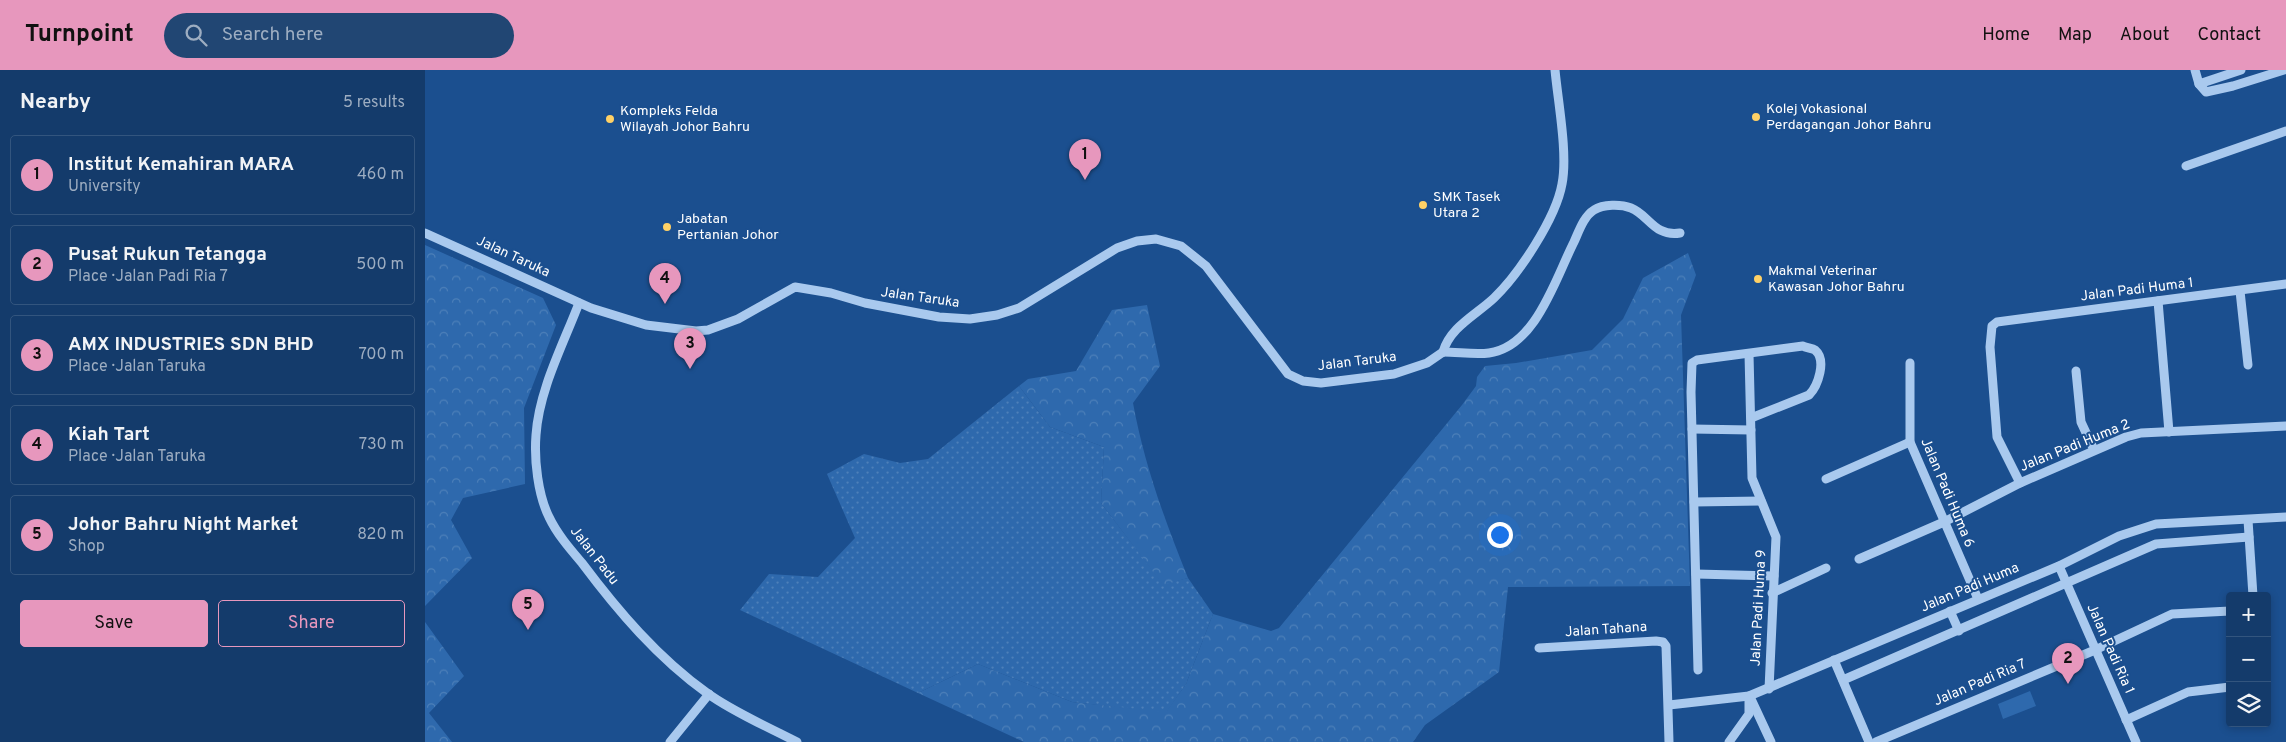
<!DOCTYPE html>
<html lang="en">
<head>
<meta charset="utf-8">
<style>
  :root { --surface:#143b6b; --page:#214673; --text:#f1f3f6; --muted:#9dadc1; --line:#33557e; --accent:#e797bd }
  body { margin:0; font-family:Overpass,sans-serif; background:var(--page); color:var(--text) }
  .controls { position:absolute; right:15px; bottom:15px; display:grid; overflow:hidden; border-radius:5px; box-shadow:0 2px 8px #0003 }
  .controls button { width:45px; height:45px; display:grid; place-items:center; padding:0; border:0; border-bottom:1px solid var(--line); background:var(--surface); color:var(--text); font:25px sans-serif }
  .you { position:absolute; left:1074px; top:464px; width:18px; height:18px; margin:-12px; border:4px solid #fff; border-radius:50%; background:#1a73e8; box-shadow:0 0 0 8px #1a73e833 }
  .badge { display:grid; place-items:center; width:32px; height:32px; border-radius:50%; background:var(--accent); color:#111; font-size:16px; font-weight:700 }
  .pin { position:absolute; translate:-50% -41px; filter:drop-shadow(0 1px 2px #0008) }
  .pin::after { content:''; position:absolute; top:26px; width:18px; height:15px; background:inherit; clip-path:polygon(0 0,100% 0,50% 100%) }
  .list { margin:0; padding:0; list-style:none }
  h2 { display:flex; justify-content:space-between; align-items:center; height:65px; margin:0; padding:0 20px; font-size:21px }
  h2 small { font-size:16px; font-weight:400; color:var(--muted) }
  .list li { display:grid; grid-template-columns:32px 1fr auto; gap:15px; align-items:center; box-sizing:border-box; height:80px; margin:0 10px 10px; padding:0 10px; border:1px solid var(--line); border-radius:5px }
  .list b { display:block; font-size:19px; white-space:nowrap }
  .list p { margin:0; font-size:16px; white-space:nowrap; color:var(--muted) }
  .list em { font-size:16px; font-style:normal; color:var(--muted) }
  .actions { display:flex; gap:10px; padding:15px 20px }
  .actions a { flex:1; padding:11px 0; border:1px solid var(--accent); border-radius:5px; text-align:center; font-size:18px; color:var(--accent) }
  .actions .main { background:var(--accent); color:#111 }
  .icon { flex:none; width:28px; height:28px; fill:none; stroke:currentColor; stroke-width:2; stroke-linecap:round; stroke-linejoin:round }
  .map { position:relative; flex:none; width:1861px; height:672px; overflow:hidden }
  header { display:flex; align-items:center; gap:30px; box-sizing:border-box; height:70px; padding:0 25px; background:var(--accent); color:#111 }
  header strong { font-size:24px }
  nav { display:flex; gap:28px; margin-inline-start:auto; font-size:18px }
  .search { width:350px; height:45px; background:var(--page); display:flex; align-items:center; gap:12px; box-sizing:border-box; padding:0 18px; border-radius:28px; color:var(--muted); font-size:19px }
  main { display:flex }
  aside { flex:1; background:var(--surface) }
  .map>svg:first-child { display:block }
  .grass { fill:url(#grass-dots) }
  .forest { fill:url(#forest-crowns) }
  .pitch { fill:#2e69ad }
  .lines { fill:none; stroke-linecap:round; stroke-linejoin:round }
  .minor { stroke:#a9c9ee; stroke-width:9 }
  .poi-dot { fill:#ffd166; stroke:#1b4f8f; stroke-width:2 }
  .labels { text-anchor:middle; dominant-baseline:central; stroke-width:4; stroke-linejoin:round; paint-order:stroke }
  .poi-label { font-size:14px; fill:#fff; stroke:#1b4f8f; text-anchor:start }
  .street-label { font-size:14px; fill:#fff; stroke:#1b4f8f }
</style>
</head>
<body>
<header>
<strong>Turnpoint</strong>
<div class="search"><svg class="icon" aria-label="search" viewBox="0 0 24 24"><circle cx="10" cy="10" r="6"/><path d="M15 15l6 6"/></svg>Search here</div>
<nav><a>Home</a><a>Map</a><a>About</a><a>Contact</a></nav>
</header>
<main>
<aside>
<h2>Nearby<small>5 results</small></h2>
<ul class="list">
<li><span class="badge">1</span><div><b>Institut Kemahiran MARA</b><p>University</p></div><em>460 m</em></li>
<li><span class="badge">2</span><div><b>Pusat Rukun Tetangga</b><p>Place · Jalan Padi Ria 7</p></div><em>500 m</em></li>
<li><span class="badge">3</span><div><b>AMX INDUSTRIES SDN BHD</b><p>Place · Jalan Taruka</p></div><em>700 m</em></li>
<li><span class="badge">4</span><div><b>Kiah Tart</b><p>Place · Jalan Taruka</p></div><em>730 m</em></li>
<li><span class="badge">5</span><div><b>Johor Bahru Night Market</b><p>Shop</p></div><em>820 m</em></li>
</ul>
<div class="actions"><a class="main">Save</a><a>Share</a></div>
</aside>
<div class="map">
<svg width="1861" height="672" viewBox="0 0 1861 672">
  <defs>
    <pattern id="grass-dots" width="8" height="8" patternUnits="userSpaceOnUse" patternTransform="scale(1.25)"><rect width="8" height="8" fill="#2e69ad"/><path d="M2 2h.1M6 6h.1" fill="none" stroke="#4d80b9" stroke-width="1.8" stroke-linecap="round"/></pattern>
    <pattern id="forest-crowns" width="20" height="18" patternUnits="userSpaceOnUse" patternTransform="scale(1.25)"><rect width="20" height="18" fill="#2e69ad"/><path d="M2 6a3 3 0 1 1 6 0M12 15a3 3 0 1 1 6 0" fill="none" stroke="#4d80b9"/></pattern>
  </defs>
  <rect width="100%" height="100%" fill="#1b4f8f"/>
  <polygon class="grass" points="594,316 625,357 679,377 676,433 738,514 763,508 788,544 761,614 741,643 647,632 553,594 493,623 315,540 344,504 393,507 430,468 402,404 439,384 475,393 503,389"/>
  <g class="forest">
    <polygon points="0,175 118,228 131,255 99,338 100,414 38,428 26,450 47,488 0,536"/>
    <polygon points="1263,183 1271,205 1256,245 1265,516 1083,517 1074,602 1000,655 988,672 599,672 493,623 553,594 647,632 741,642 761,614 788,544 846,561 854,558 1037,335 1051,316 1052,307 1060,296 1091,293 1167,280 1198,249 1218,208"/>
    <path d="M722 235 735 296 708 333C719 394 740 451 763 508L738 515 676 433 679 377 625 357 594 316 603 309 651 301 687 240Z"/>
    <polygon points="0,552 39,606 4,643 27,672 0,672"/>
  </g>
  <polygon class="pitch" points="1605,621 1611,636 1578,649 1573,634"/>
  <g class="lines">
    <g class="minor">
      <polyline points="1770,0 1774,14 1781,22 1808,16 1859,0"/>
      <polyline points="1774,14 1816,0"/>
      <polyline points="1761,96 1861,61"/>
      <polyline points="0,163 166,238 221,255 271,261 283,260 313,249 370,217 406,223 440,233 514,247 545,249 572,245 594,238 692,178 712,171 731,169 756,176 781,196 863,304 878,311 896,313 969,304 1002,293 1018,282"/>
      <polyline points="1815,221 1823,295"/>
      <polyline points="1733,231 1744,362"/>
      <path d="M154 233C138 275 114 320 111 365 109 390 113 425 124 447 132 464 145 479 157 493 193 541 233 588 282 623 308 642 343 657 372 672"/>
      <path d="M1018 282C1033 282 1050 285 1064 283 1111 277 1131 207 1149 172 1154 161 1159 146 1169 140 1178 134 1196 134 1206 138 1224 145 1229 167 1255 163"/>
      <path d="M1018 282C1025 257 1051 245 1069 228 1094 204 1131 148 1137 114 1143 84 1133 32 1130 0"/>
      <polyline points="1324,284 1327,408 1351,467 1344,619"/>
      <polyline points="1485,293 1485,372 1553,529"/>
      <polyline points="1651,301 1656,352 1669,380"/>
      <polyline points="1267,359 1326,360"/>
      <polyline points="1401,409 1485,372"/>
      <polyline points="1595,413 1572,367 1565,277 1567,256 1572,252 1861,214"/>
      <polyline points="1269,432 1336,431"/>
      <polyline points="1823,450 1828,526"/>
      <polyline points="1434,489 1519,452 1595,413 1701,367 1716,363 1861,356"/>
      <polyline points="1634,496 1711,672"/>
      <polyline points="1271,504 1349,506"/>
      <polyline points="1347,523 1401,498"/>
      <polyline points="1525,541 1534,561"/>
      <polyline points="1114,578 1231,571 1238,572 1241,576 1244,672"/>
      <polyline points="1409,590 1444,672"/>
      <path d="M1273 600 1266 322 1267 293 1272 290 1378 276C1381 278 1387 278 1390 280 1402 290 1393 316 1384 325L1326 348"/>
      <polyline points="1418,610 1731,474 1824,467"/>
      <polyline points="1326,629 1346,672"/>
      <polyline points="1244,635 1324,626 1634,496 1694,466 1731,454 1861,447"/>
      <polyline points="1701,650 1763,622 1805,617"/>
      <polyline points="245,672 284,624"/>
      <polyline points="1304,672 1324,644 1324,626"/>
      <polyline points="1451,672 1670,580 1747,544 1805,541"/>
    </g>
  </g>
  <g class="poi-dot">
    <circle cx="1331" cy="47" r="5"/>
    <circle cx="185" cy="49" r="5"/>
    <circle cx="998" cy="135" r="5"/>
    <circle cx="242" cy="157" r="5"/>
    <circle cx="1333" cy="209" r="5"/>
  </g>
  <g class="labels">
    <g class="poi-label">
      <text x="1341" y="39">Kolej Vokasional<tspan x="1341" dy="16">Perdagangan Johor Bahru</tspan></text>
      <text x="195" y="41">Kompleks Felda<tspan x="195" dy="16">Wilayah Johor Bahru</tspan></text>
      <text x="1008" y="127">SMK Tasek<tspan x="1008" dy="16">Utara 2</tspan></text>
      <text x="252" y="149">Jabatan<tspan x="252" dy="16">Pertanian Johor</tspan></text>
      <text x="1343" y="201">Makmal Veterinar<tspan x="1343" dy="16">Kawasan Johor Bahru</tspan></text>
    </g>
    <g class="street-label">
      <text transform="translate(88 187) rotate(25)">Jalan Taruka</text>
      <text transform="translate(1712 220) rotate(-7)">Jalan Padi Huma 1</text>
      <text transform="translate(495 228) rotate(8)">Jalan Taruka</text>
      <text transform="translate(932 292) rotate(-7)">Jalan Taruka</text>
      <text transform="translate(1650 376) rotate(-22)">Jalan Padi Huma 2</text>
      <text transform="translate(1522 423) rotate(67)">Jalan Padi Huma 6</text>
      <text transform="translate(169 486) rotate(52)">Jalan Padu</text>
      <text transform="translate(1545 518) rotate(-23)">Jalan Padi Huma</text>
      <text transform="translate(1334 538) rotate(-87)">Jalan Padi Huma 9</text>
      <text transform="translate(1181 560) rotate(-4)">Jalan Tahana</text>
      <text transform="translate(1685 579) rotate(66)">Jalan Padi Ria 1</text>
      <text transform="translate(1555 613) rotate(-23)">Jalan Padi Ria 7</text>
    </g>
  </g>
</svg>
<div class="controls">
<button>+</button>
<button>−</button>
<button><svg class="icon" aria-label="layers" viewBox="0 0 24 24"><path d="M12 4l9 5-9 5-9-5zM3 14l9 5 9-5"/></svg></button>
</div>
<div class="you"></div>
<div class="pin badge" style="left:660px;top:110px">1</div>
<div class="pin badge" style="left:1643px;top:614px">2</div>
<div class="pin badge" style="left:265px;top:299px">3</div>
<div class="pin badge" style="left:240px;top:234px">4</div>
<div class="pin badge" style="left:103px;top:560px">5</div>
</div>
</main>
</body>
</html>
